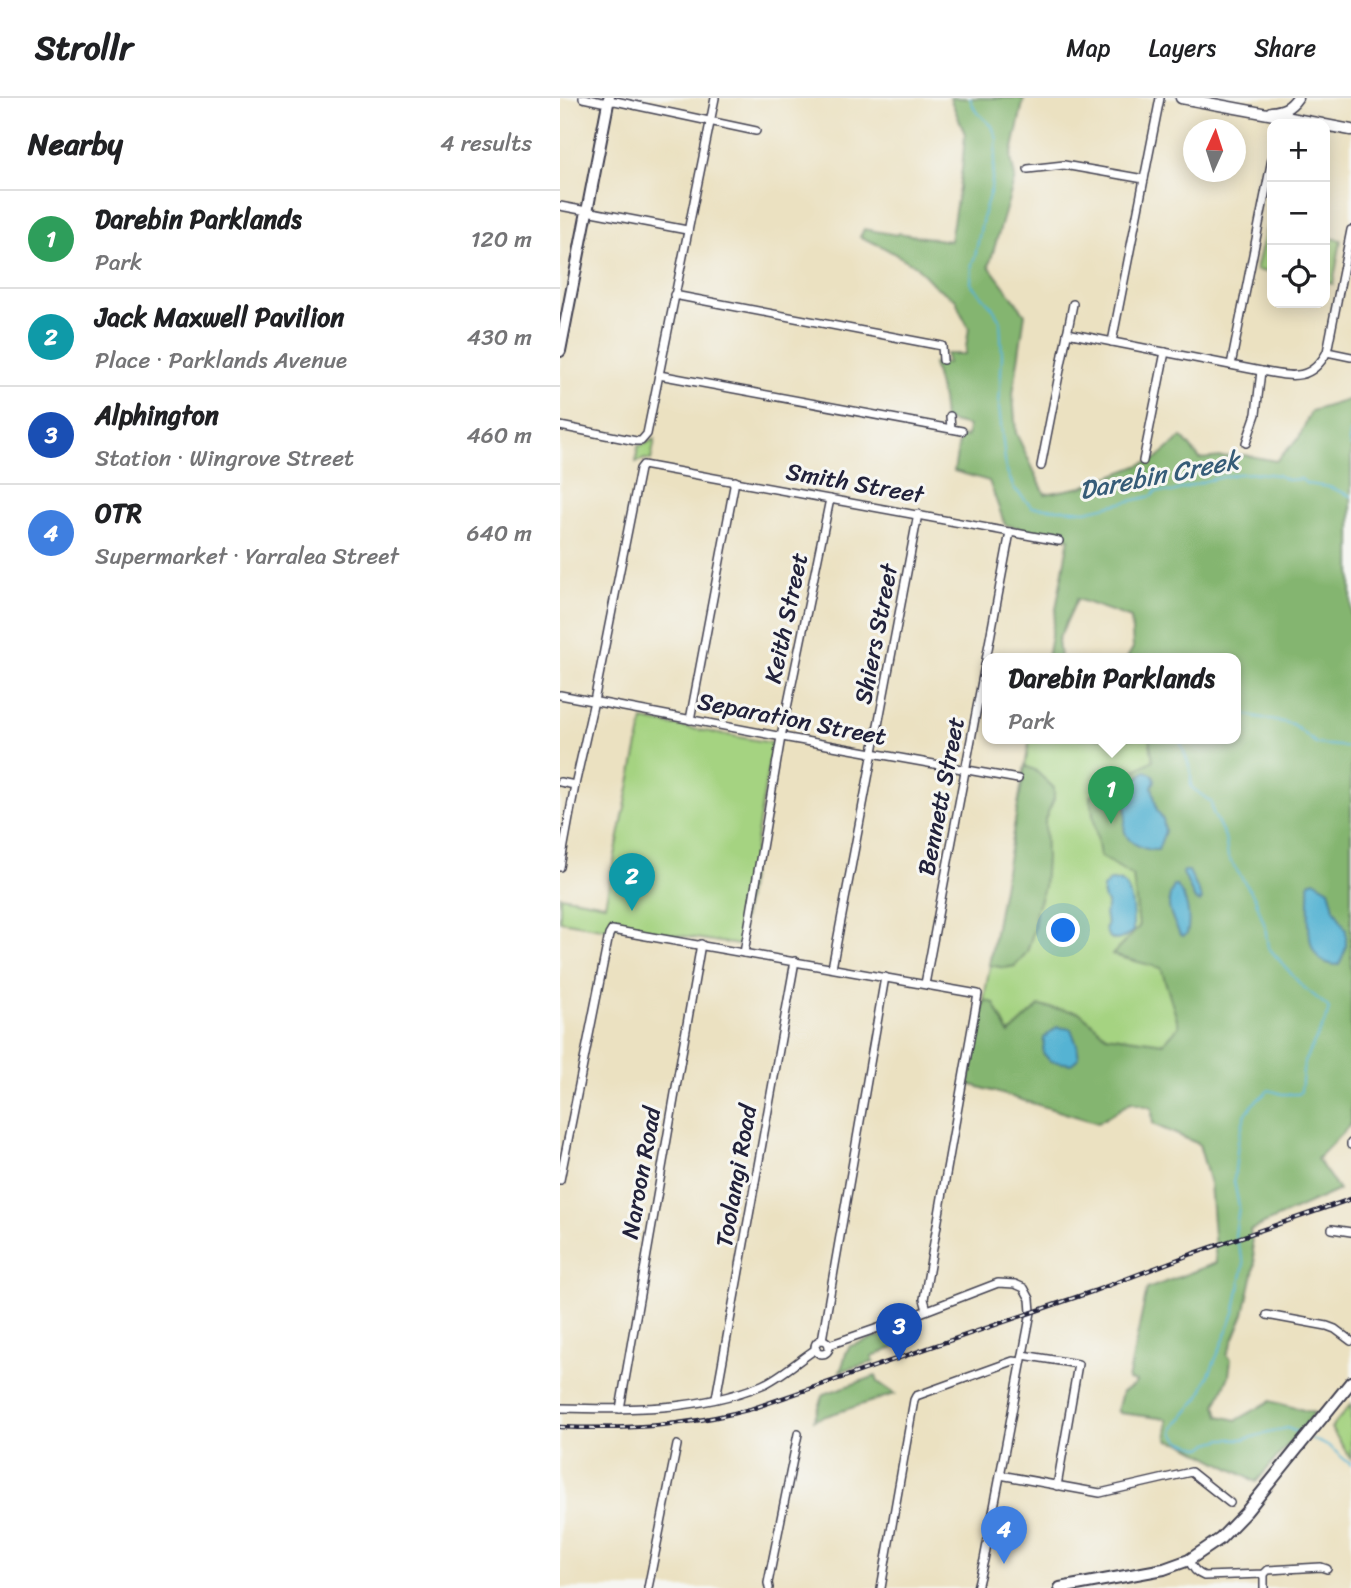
<!DOCTYPE html>
<html lang="en">
<head>
<meta charset="utf-8">
<style>
  :root { --surface:#fff; --page:#f6f6f6; --text:#202124; --muted:#757577; --line:#e0e0e0; --accent:#0f766e }
  body { margin:0; font-family:Sriracha,sans-serif; background:var(--page); color:var(--text) }
  .controls { position:absolute; right:21px; top:21px; display:grid; overflow:hidden; border-radius:14px; box-shadow:0 4px 18px #0003 }
  .controls button { width:63px; height:63px; display:grid; place-items:center; padding:0; border:0; border-bottom:2px solid var(--line); background:var(--surface); color:var(--text); font:35px sans-serif }
  .compass { position:absolute; left:623px; top:21px; width:63px; height:63px; border-radius:50%; background:var(--surface); box-shadow:0 4px 18px #0003; rotate:3deg }
  .you { position:absolute; left:504px; top:833px; width:24px; height:24px; margin:-18px; border:5px solid #fff; border-radius:50%; background:#1a73e8; box-shadow:0 0 0 10px #1a73e833 }
  .badge { display:grid; place-items:center; width:46px; height:46px; border-radius:50%; background:var(--accent); color:#fff; font-size:23px; font-weight:700 }
  .pin { position:absolute; translate:-50% -58px; filter:drop-shadow(0 2px 4px #0008) }
  .pin::after { content:''; position:absolute; top:37px; width:24px; height:21px; background:inherit; clip-path:polygon(0 0,100% 0,50% 100%) }
  .popup { position:absolute; left:422px; top:555px; width:259px; height:91px; box-sizing:border-box; display:grid; place-content:center; border-radius:14px; background:var(--surface); filter:drop-shadow(0 2px 5px #0005); font-size:23px; white-space:nowrap; color:var(--muted) }
  .popup b { font-size:26px; color:var(--text) }
  .popup::after { content:''; position:absolute; left:50%; top:100%; margin-left:-14px; border:14px solid transparent; border-top-color:var(--surface) }
  .list { margin:0; padding:0; list-style:none }
  h2 { display:flex; justify-content:space-between; align-items:center; height:91px; margin:0; padding:0 28px; font-size:30px }
  h2 small { font-size:23px; font-weight:400; color:var(--muted) }
  .list li { display:grid; grid-template-columns:46px 1fr auto; gap:21px; align-items:center; box-sizing:border-box; height:98px; padding:0 28px; border-top:2px solid var(--line) }
  .list b { display:block; font-size:26px; white-space:nowrap }
  .list p { margin:0; font-size:23px; white-space:nowrap; color:var(--muted) }
  .list em { font-size:23px; font-style:normal; color:var(--muted) }
  .icon { flex:none; width:38px; height:38px; fill:none; stroke:currentColor; stroke-width:2; stroke-linecap:round; stroke-linejoin:round }
  .map { position:relative; flex:none; width:791px; height:1490px; overflow:hidden }
  header { display:flex; align-items:center; gap:42px; box-sizing:border-box; height:98px; padding:0 35px; background:var(--surface); border-bottom:2px solid var(--line) }
  header strong { font-size:33px }
  nav { display:flex; gap:38px; margin-inline-start:auto; font-size:24px }
  main { display:flex }
  aside { flex:1; background:var(--surface) }
  .map>svg:first-child { display:block }
  .green { fill:#a5d381; stroke:#647a5e; stroke-width:2 }
  .forest { fill:#84b56f; stroke:#536c55; stroke-width:2 }
  .water { fill:#54b3d3; stroke:#3b6a87; stroke-width:2 }
  .lines { fill:none; stroke-linecap:round; stroke-linejoin:round }
  .stream { stroke:#54b3d3; stroke-width:2 }
  .minor-casing { stroke:#403f4f; stroke-width:10 }
  .secondary-casing { stroke:#403f4f; stroke-width:13 }
  .primary-casing { stroke:#403f4f; stroke-width:14 }
  .minor { stroke:#fff; stroke-width:7 }
  .secondary { stroke:#fff; stroke-width:10 }
  .primary { stroke:#fff; stroke-width:10 }
  .rail-casing { stroke:#22223b; stroke-width:4.5 }
  .rail { stroke:#f6f6f2; stroke-width:2; stroke-dasharray:5; stroke-linecap:butt }
  .labels { text-anchor:middle; dominant-baseline:central; stroke-width:6; stroke-linejoin:round; paint-order:stroke }
  .street-label { font-size:24px; fill:#22223b; stroke:#f6f6f2 }
  .water-label { font-size:26px; font-style:italic; fill:#365c78; stroke:#f6f6f2 }
</style>
</head>
<body>
<header>
<strong>Strollr</strong>
<nav><a>Map</a><a>Layers</a><a>Share</a></nav>
</header>
<main>
<aside>
<h2>Nearby<small>4 results</small></h2>
<ul class="list">
<li><span class="badge" style="background:#2e9e5b">1</span><div><b>Darebin Parklands</b><p>Park</p></div><em>120 m</em></li>
<li><span class="badge" style="background:#0f9aa8">2</span><div><b>Jack Maxwell Pavilion</b><p>Place · Parklands Avenue</p></div><em>430 m</em></li>
<li><span class="badge" style="background:#1a4fb4">3</span><div><b>Alphington</b><p>Station · Wingrove Street</p></div><em>460 m</em></li>
<li><span class="badge" style="background:#3f7fe0">4</span><div><b>OTR</b><p>Supermarket · Yarralea Street</p></div><em>640 m</em></li>
</ul>
</aside>
<div class="map">
<svg width="791" height="1490" viewBox="0 0 791 1490">
  <rect width="100%" height="100%" fill="#f6f6f2"/>
  <filter id="ink" filterUnits="userSpaceOnUse"><feTurbulence type="fractalNoise" baseFrequency=".0143" numOctaves="2"/><feDisplacementMap in="SourceGraphic" scale="14" xChannelSelector="R" yChannelSelector="G"/><feConvolveMatrix kernelMatrix="1 2 1 2 8 2 1 2 1" color-interpolation-filters="sRGB"/></filter>
  <filter id="wash" filterUnits="userSpaceOnUse"><feTurbulence type="fractalNoise" baseFrequency=".00686" numOctaves="4" result="noise"/><feDisplacementMap in="SourceGraphic" scale="28" xChannelSelector="R" yChannelSelector="G"/><feGaussianBlur stdDeviation="1.57" result="paint"/><feColorMatrix in="noise" values="0 0 0 0 0 0 0 0 0 0 0 0 0 0 0 0 0 1.4 0 .05"/><feComposite in="paint" operator="in"/></filter>
  <g filter="url(#wash)">
    <rect width="100%" height="100%" fill="#ebe1c1"/>
    <g class="green">
      <polygon points="707,128 712,129 712,175 696,172"/>
      <polygon points="765,139 781,142 773,186 765,184"/>
      <polygon points="95,341 91,362 85,361 76,364 78,348 83,347"/>
      <polygon points="83,622 212,645 179,847 52,827 46,831 0,823 0,798 45,806"/>
      <polygon points="470,640 610,640 650,1085 639,1046 593,1026 592,1010 571,1004 538,1025 409,986"/>
      <polygon points="791,1306 791,1361 771,1330"/>
    </g>
    <g class="forest">
      <polygon points="390,0 464,0 451,60 455,80 429,168 465,216 453,296 456,335 485,396 522,389 596,361 622,339 640,361 685,357 716,363 739,340 751,313 791,301 791,1026 757,1061 779,1092 690,1132 695,1166 684,1216 667,1257 671,1261 669,1278 656,1307 659,1318 677,1322 710,1303 755,1315 696,1384 622,1345 608,1342 607,1321 560,1315 560,1314 557,1313 562,1294 573,1288 576,1284 568,1282 587,1191 656,1165 650,1085 639,1046 593,1026 592,1010 571,1004 538,1025 409,986 425,902 434,905 449,936 479,908 519,914 546,937 604,945 619,928 601,870 552,857 579,829 573,778 540,758 530,698 593,662 589,640 675,640 675,560 567,560 573,550 571,520 517,501 498,542 500,560 487,560 509,440 445,427 429,383 394,373 400,338 407,339 408,328 384,322 382,301 373,266 387,265 386,256 405,256 409,230 400,213 396,202 375,188 356,168 319,147 300,139 304,131 337,137 338,135 390,143 402,71 405,36"/>
      <polygon points="465,668 475,672 494,690 494,701 485,721 486,760 484,789 476,813 474,831 467,854 455,868 445,870 429,867"/>
      <path d="M337 1233 342 1247 312 1258 314 1264 280 1273C285 1264 284 1255 290 1248Z"/>
      <polygon points="316,1278 318,1284 335,1296 254,1322 264,1296"/>
    </g>
    <g class="water">
      <path d="M586 673 593 677 595 683 592 688 597 712 603 721 605 733 598 752C587 753 568 746 565 734 563 729 566 722 566 717 565 700 571 682 586 673Z"/>
      <polygon points="624,773 629,773 642,801 640,804 635,802 623,775"/>
      <path d="M754 782 769 791 774 810 786 832V850L779 867C738 867 751 812 749 784Z"/>
      <path d="M549 783C551 783 559 783 561 784 574 791 573 820 573 833 563 841 551 849 545 831L547 827 545 815 547 810V805L543 799V790Z"/>
      <path d="M614 788H617C628 803 631 818 627 836L624 838 620 837C612 819 603 807 614 788Z"/>
      <polygon points="497,929 511,931 517,947 519,960 511,966 490,963 483,955 484,940"/>
    </g>
    <g class="lines">
      <g class="stream">
        <polyline points="410,0 415,12 432,28 437,41 431,91 424,114 415,159 412,165 411,186 432,209 440,222 442,257 439,309 446,371 454,390 472,409 526,413 592,398 596,393 612,394 645,383 677,376 697,375 718,377 727,382 741,381 747,386 769,389 791,398"/>
        <polyline points="791,333 789,344 791,349"/>
        <polyline points="675,613 687,617 732,626 757,646 791,649"/>
        <path d="M619 640 631 673V689L651 704 653 715 665 739 668 759 695 800 705 828 708 849 741 887 767 908 769 911 765 924 744 964 741 993 739 996H722L709 992 693 1006 685 1017 678 1044 674 1083 679 1108 675 1138 684 1165 675 1212 668 1232 639 1300 615 1328 613 1334C619 1345 631 1347 643 1350L649 1345 663 1341H685L727 1330 744 1337"/>
        <polyline points="752,1341 770,1349 791,1367"/>
      </g>
    </g>
  </g>
  <g filter="url(#ink)">
    <g class="lines">
      <g class="minor-casing">
        <g id="minor">
          <polyline points="23,0 42,4 55,3 196,33"/>
          <polyline points="468,71 504,67 584,81"/>
          <polyline points="0,108 127,132"/>
          <polyline points="114,197 382,248 383,262"/>
          <path d="M507 235 701 273C730 278 750 285 767 254L791 132"/>
          <polyline points="552,244 600,0"/>
          <polyline points="767,254 791,259"/>
          <polyline points="671,267 712,61"/>
          <polyline points="99,277 402,333"/>
          <polyline points="390,318 391,331"/>
          <polyline points="0,328 76,343 81,343 87,336 155,0"/>
          <polyline points="686,345 696,316 701,273"/>
          <polyline points="583,363 605,254"/>
          <polyline points="481,368 513,206"/>
          <polyline points="0,597 228,640 458,681"/>
          <polyline points="130,622 175,383"/>
          <polyline points="0,684 15,687"/>
          <polyline points="0,769 15,687 34,603 80,371 83,367 499,443"/>
          <polyline points="184,855 221,639 270,401"/>
          <polyline points="272,870 358,416"/>
          <polyline points="365,886 450,434"/>
          <polyline points="791,1045 791,1047"/>
          <polyline points="0,1082 49,837 52,832 418,896 364,1201 367,1212"/>
          <polyline points="772,1131 791,1134"/>
          <polyline points="707,1217 767,1228 775,1231 791,1243"/>
          <polyline points="262,1242 325,879"/>
          <circle cx="262" cy="1249" r="7"/>
          <polyline points="269,1247 347,1220 438,1185 455,1186 464,1190 470,1201 471,1214 424,1462 417,1490"/>
          <polyline points="463,1257 518,1266 497,1388"/>
          <polyline points="156,1300 235,863"/>
          <path d="M0 1310C67 1312 139 1313 202 1287 219 1280 240 1261 256 1251"/>
          <polyline points="60,1311 141,846"/>
          <polyline points="440,1377 540,1395 631,1374 670,1405"/>
          <path d="M629 1462C632 1470 636 1475 644 1478L704 1476 708 1472 761 1469 767 1471"/>
          <polyline points="88,1490 117,1347"/>
          <polyline points="209,1490 208,1485 238,1336"/>
          <polyline points="321,1490 354,1302 356,1298 453,1263 461,1264"/>
          <polyline points="704,1490 704,1476"/>
        </g>
      </g>
      <g class="secondary-casing">
        <g id="secondary">
          <polyline points="621,0 762,26"/>
          <path d="M711 14C723 13 730 10 737 0"/>
          <polyline points="765,27 791,32"/>
        </g>
      </g>
      <g class="primary-casing">
        <g id="primary">
          <polyline points="0,253 49,0"/>
          <polyline points="500,1490 604,1471 629,1462 660,1441 686,1414 791,1284"/>
        </g>
      </g>
      <use href="#minor" class="minor"/>
      <use href="#secondary" class="secondary"/>
      <use href="#primary" class="primary"/>
      <g class="rail-casing">
        <path id="rail" d="M0 1329C65 1332 128 1328 191 1311L534 1193 632 1156 791 1101"/>
      </g>
      <use href="#rail" class="rail"/>
    </g>
  </g>
  <g class="labels">
    <g class="street-label">
      <text transform="translate(295 385) rotate(10)">Smith Street</text>
      <text transform="translate(226 520) rotate(-78)">Keith Street</text>
      <text transform="translate(316 536) rotate(-79)">Shiers Street</text>
      <text transform="translate(232 621) rotate(11)">Separation Street</text>
      <text transform="translate(381 698) rotate(-79)">Bennett Street</text>
      <text transform="translate(81 1075) rotate(-80)">Naroon Road</text>
      <text transform="translate(176 1078) rotate(-80)">Toolangi Road</text>
    </g>
    <g class="water-label">
      <text transform="translate(599 377) rotate(-11)">Darebin Creek</text>
    </g>
  </g>
</svg>
<div class="controls">
<button>+</button>
<button>−</button>
<button><svg class="icon" aria-label="locate" viewBox="0 0 24 24"><circle cx="12" cy="12" r="6"/><path d="M12 2v4M12 18v4M2 12h4M18 12h4"/></svg></button>
</div>
<svg class="compass" viewBox="-18 -18 36 36"><path d="M0-13l5 13h-10z" fill="#e53935"/><path d="M0 13l5-13h-10z" fill="#757577"/></svg>
<div class="you"></div>
<div class="pin badge" style="left:551px;top:726px;background:#2e9e5b">1</div>
<div class="popup"><b>Darebin Parklands</b>Park</div>
<div class="pin badge" style="left:72px;top:813px;background:#0f9aa8">2</div>
<div class="pin badge" style="left:339px;top:1263px;background:#1a4fb4">3</div>
<div class="pin badge" style="left:444px;top:1466px;background:#3f7fe0">4</div>
</div>
</main>
</body>
</html>
